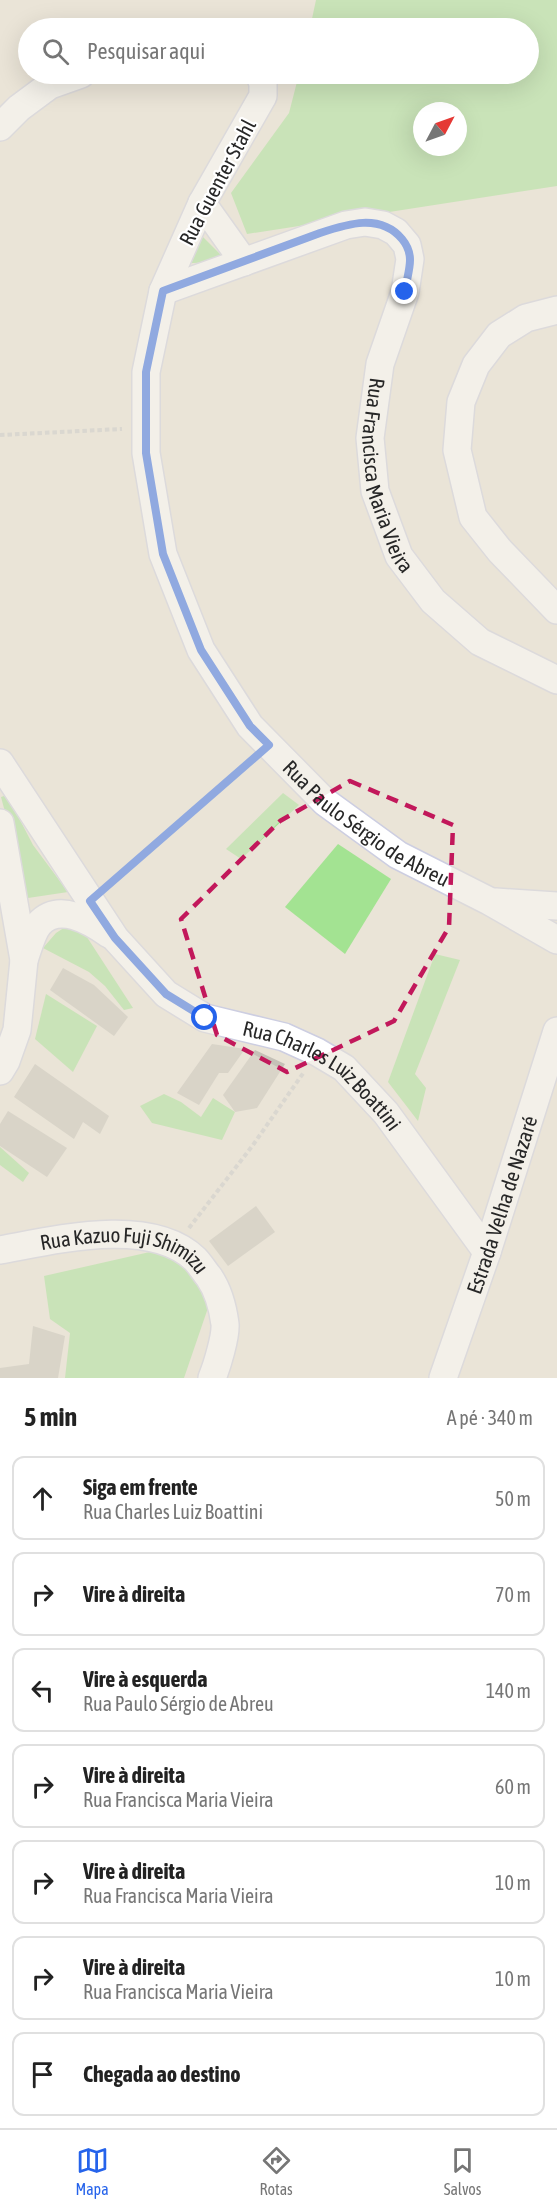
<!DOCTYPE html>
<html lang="pt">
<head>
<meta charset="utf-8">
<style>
  :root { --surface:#fff; --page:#f2f2f2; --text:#222; --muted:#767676; --line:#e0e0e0; --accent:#2563eb }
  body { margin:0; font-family:"Asap Condensed",sans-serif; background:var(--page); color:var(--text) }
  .compass { position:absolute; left:413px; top:102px; width:54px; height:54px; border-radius:50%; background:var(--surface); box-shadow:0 6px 24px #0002; rotate:49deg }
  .stop { position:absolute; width:18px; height:18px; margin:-14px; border:4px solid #2563eb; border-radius:50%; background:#fff }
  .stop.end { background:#2563eb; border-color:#fff; box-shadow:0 2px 6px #0008 }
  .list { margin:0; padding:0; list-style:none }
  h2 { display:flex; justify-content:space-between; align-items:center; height:78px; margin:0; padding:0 24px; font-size:26px }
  h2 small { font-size:20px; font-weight:400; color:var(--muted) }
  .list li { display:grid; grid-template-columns:39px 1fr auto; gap:18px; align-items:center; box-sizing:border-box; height:84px; margin:0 12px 12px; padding:0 12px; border:2px solid var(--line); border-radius:12px }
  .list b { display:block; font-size:22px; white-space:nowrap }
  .list p { margin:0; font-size:20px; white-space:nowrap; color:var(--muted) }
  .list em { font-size:20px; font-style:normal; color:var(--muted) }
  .icon { flex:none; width:33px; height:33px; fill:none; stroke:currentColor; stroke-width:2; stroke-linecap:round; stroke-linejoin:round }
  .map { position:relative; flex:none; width:557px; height:1378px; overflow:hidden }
  .search { position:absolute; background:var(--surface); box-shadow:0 6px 24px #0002; left:18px; right:18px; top:18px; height:66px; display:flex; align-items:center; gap:15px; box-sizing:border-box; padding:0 21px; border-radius:33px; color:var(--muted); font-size:22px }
  .sheet { height:750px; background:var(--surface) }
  nav { display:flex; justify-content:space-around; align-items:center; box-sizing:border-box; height:84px; border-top:2px solid var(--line); background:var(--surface); font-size:16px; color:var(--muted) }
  nav a { display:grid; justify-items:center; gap:3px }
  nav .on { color:var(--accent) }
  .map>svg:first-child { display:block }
  .green { fill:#a3e392; fill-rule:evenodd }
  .building { fill:#c5c1b7 }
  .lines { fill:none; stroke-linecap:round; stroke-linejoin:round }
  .street-casing { stroke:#cdcee1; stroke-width:30 }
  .path { stroke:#c7c7c7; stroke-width:4; stroke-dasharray:4.5 3; stroke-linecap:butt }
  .street { stroke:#fff; stroke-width:27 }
  .route { stroke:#2563eb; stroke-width:8 }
  .marked { fill:none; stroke:#c2185b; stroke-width:4.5; stroke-dasharray:12 8; stroke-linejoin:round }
  .labels { text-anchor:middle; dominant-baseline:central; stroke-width:4.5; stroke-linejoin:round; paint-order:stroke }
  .street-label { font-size:21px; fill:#272727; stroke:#fff }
</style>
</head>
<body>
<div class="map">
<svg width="557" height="1378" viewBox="0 0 557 1378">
  <rect width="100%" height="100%" fill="#eae4d7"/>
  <g class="green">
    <path d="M316 0H557V186L247 234 231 193 289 113 299 74H528V28H310ZM422 111H458V147H422Z"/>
    <polygon points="194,228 227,261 177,264"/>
    <polygon points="283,793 299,805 241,859 226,849"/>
    <polygon points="7,795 33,845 68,892 28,898 1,797"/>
    <polygon points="338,844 391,879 345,954 285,907"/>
    <polygon points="70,924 83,931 133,1008 124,1010 105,986 89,972 43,948 56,933"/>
    <polygon points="435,954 460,960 415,1074 426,1088 418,1121 388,1082"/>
    <polygon points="46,994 97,1026 73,1072 35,1039"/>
    <polygon points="164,1094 181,1102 201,1117 213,1098 235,1112 222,1140 152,1123 140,1106"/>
    <polygon points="0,1147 29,1173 23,1182 0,1165"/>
    <polygon points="163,1249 191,1273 210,1302 184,1378 65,1378 70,1333 50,1319 44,1276"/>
  </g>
  <g class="building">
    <polygon points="63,968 94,985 128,1017 114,1036 50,990"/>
    <polygon points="212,1044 245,1049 228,1073 219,1073 199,1105 177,1093"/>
    <polygon points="255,1050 285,1064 257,1108 235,1112 223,1095"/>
    <polygon points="35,1064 109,1116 100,1134 83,1122 74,1139 14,1097"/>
    <polygon points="8,1111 67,1148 47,1177 0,1146 0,1124"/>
    <polygon points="256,1206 275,1232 228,1266 209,1241"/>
    <polygon points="33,1326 65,1336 58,1378 0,1378 0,1368 29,1364"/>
  </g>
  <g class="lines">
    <g class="street-casing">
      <g id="street">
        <path id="s1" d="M259 74 263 83V96L202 203 163 291 146 372V453L163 554 201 650 250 726 325 802 398 855 489 901 557 940"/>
        <polyline points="0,127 19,108 50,85 81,74"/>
        <polyline points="202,203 244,262"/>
        <path id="s2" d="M163 291 346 225 365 222 383 225 396 232 407 245 410 259 405 292 380 364 370 438 375 491 399 556 433 601 480 642 557 680"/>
        <polyline points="557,310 526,318 499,335 476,365 461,402 457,450 473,517 500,551 557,610"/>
        <path id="s3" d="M0 763 115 938 166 994 205 1018 284 1037 317 1052 344 1068 386 1113 487 1252"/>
        <polyline points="0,823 24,960 17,1030 6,1061 0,1071"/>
        <polyline points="496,902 557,906"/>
        <path d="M24 960C28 949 32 932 39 924 59 902 90 921 109 934"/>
        <path id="s4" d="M0 1250C55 1240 150 1216 195 1259 200 1264 204 1271 209 1277 218 1290 223 1309 225 1324 226 1336 217 1366 212 1378"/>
        <path id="s5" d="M443 1378 487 1252 557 1031"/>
      </g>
    </g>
    <g class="path">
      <polyline points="0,435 122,429"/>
      <polyline points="109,885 250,762"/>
      <polyline points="189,1228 253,1145 304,1072"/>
    </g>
    <use href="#street" class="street"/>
  </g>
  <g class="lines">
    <path class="route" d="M205 1018 166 994 115 938 90 901 269 745 250 726 201 650 163 554 146 453V372L163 291 320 233C347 224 380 213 402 239 407 245 410 252 410 260 410 270 406 282 405 292"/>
  </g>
  <path d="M0 0H557V1378H0ZM350 781 453 825 449 927 394 1021 287 1072 217 1035 181 919 280 821Z" fill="#eae4d7" fill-opacity=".55" fill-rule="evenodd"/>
  <path class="marked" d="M350 781 453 825 449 927 394 1021 287 1072 217 1035 181 919 280 821Z"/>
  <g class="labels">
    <g class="street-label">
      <text transform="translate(217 182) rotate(-62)">Rua Guenter Stahl</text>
      <text stroke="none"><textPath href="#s2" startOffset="502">Rua Francisca Maria Vieira</textPath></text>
      <text stroke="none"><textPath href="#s1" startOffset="855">Rua Paulo Sérgio de Abreu</textPath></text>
      <text stroke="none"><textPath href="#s3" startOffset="465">Rua Charles Luiz Boattini</textPath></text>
      <text stroke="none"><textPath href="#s5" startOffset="183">Estrada Velha de Nazaré</textPath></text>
      <text stroke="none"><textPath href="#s4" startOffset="129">Rua Kazuo Fuji Shimizu</textPath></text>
    </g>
  </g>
</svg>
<svg class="compass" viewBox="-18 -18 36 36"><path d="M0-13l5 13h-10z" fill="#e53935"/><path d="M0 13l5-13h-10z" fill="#767676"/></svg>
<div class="stop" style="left:205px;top:1018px"></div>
<div class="stop end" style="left:405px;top:292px"></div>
<div class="search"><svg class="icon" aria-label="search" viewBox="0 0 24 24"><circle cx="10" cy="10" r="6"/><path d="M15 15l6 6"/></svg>Pesquisar aqui</div>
</div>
<section class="sheet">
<h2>5 min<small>A pé · 340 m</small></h2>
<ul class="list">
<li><svg class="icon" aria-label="ahead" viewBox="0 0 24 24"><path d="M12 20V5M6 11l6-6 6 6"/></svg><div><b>Siga em frente</b><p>Rua Charles Luiz Boattini</p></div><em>50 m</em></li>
<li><svg class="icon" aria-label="right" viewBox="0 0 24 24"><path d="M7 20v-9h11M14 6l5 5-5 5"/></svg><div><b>Vire à direita</b></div><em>70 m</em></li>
<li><svg class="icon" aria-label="left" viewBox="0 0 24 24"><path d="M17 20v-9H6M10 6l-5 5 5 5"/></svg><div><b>Vire à esquerda</b><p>Rua Paulo Sérgio de Abreu</p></div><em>140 m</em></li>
<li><svg class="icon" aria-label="right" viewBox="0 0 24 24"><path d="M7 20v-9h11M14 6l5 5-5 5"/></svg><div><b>Vire à direita</b><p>Rua Francisca Maria Vieira</p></div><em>60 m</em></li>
<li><svg class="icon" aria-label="right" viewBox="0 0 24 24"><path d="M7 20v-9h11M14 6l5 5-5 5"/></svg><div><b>Vire à direita</b><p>Rua Francisca Maria Vieira</p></div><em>10 m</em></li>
<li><svg class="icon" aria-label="right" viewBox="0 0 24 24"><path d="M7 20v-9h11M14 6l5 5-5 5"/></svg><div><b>Vire à direita</b><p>Rua Francisca Maria Vieira</p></div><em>10 m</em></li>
<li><svg class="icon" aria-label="arrive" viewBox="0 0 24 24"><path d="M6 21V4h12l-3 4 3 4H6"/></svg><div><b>Chegada ao destino</b></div></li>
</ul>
</section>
<nav>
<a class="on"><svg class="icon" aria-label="map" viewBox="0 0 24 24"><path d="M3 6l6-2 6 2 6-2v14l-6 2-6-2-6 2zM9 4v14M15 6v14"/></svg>Mapa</a>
<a><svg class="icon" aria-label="directions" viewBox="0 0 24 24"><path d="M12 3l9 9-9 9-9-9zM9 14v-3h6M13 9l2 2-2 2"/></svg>Rotas</a>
<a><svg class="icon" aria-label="saved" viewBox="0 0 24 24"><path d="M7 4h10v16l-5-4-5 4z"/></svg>Salvos</a>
</nav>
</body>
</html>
